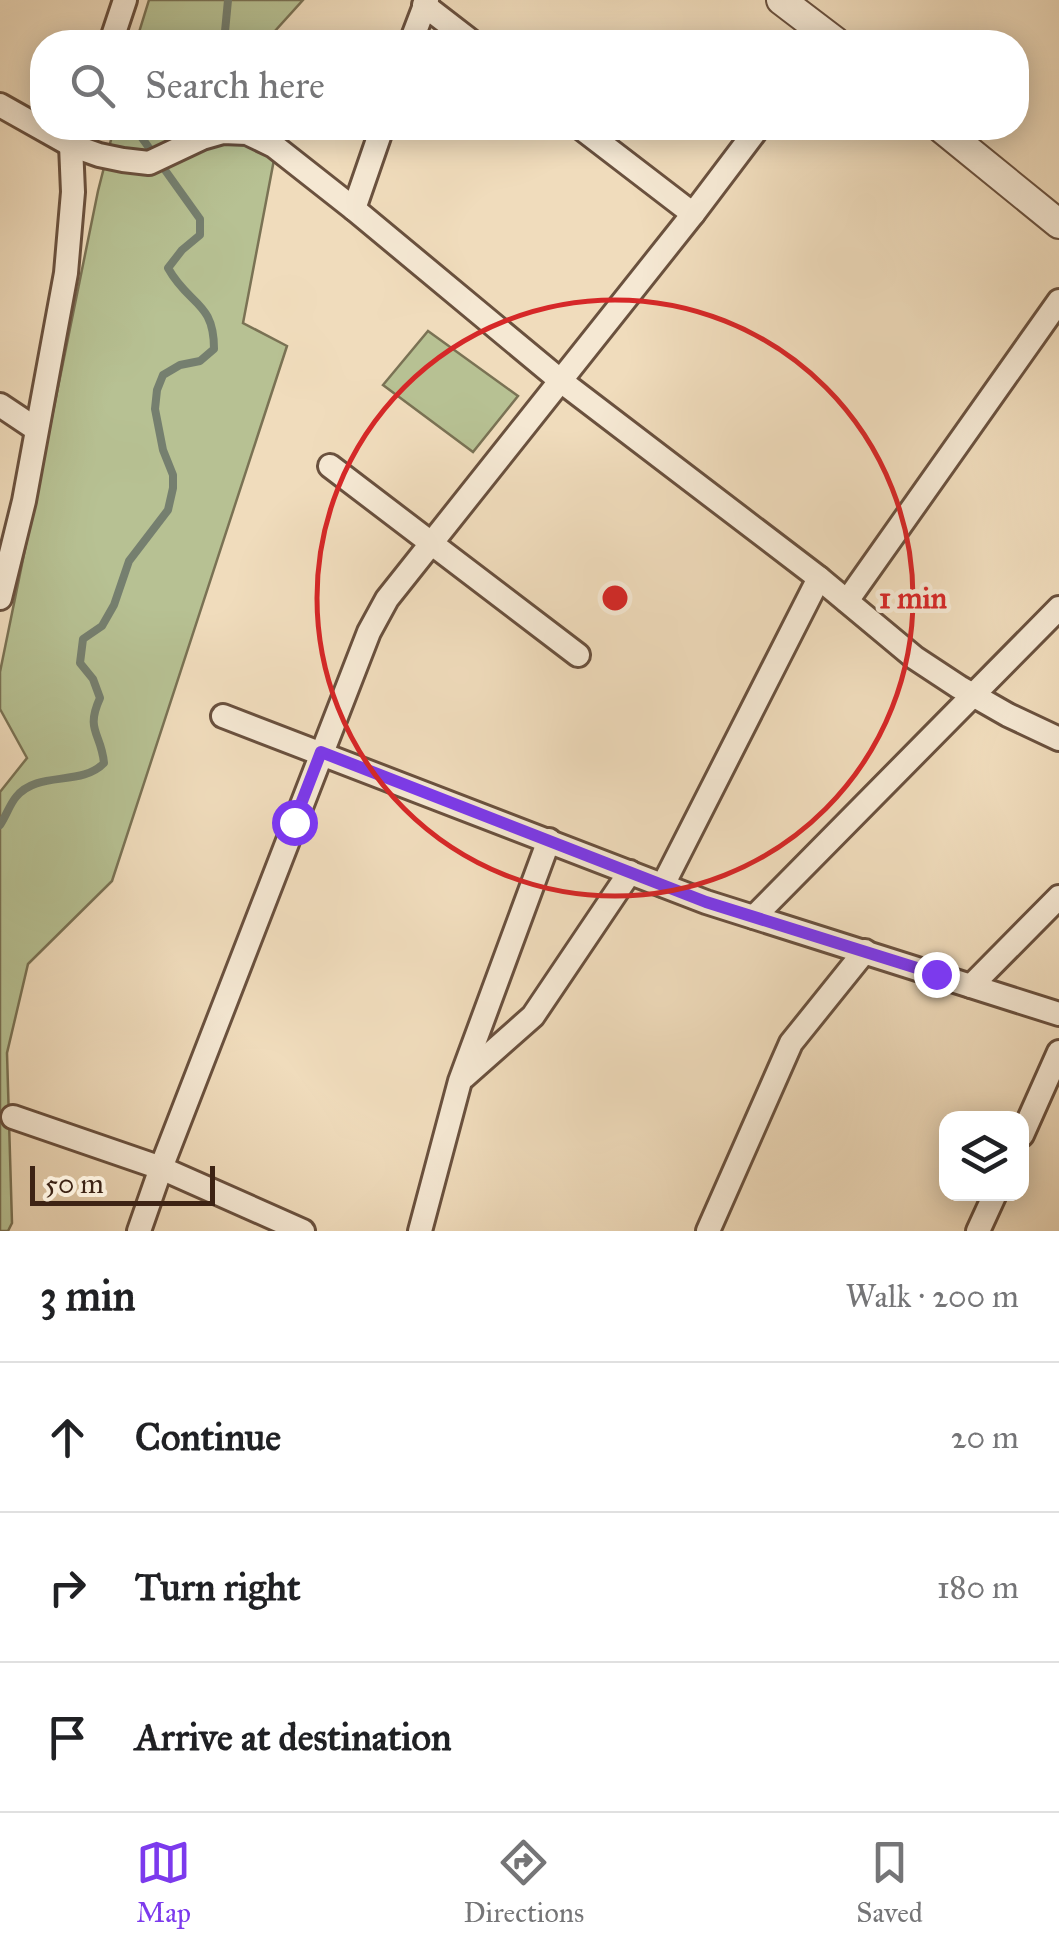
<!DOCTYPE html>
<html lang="en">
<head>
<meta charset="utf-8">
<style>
  :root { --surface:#fff; --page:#f2f2f2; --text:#202124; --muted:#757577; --line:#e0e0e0; --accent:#7c3aed }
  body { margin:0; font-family:"IM FELL Great Primer",serif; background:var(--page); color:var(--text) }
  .controls { position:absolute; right:30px; bottom:30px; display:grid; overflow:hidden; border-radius:20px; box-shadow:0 5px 25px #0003 }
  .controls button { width:90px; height:90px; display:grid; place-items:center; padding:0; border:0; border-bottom:2px solid var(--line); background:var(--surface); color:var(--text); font:50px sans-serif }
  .scale { position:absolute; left:30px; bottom:25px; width:185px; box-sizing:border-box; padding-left:10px; border:5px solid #3d2314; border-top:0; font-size:28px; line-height:35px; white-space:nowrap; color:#3d2314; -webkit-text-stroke:8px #f5e8d3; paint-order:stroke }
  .stop { position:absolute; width:30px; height:30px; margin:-22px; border:8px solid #7c3aed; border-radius:50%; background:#fff }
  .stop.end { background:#7c3aed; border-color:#fff; box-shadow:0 2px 10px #0008 }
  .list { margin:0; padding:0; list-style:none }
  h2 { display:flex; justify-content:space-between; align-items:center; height:130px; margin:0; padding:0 40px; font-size:42px }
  h2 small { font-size:32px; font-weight:400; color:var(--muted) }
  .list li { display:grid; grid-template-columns:65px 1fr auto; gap:30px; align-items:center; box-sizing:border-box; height:150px; padding:0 40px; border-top:2px solid var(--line) }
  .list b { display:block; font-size:38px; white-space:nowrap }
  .list em { font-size:32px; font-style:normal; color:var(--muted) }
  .icon { flex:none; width:55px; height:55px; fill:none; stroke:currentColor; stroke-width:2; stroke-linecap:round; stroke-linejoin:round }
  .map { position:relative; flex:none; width:1059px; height:1231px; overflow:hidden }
  .search { position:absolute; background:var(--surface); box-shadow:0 5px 25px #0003; left:30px; right:30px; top:30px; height:110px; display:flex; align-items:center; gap:25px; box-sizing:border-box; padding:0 35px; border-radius:40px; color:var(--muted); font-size:38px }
  .sheet { height:580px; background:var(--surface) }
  nav { display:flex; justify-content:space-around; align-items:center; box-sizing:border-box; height:140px; border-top:2px solid var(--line); background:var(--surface); font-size:28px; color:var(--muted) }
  nav a { display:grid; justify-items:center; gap:5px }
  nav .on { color:var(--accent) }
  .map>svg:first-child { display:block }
  .green { fill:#b7c193; stroke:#7a7254; stroke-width:2.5 }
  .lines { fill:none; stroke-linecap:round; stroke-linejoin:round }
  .stream { stroke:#757f6f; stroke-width:8 }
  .minor-casing { stroke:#6a513e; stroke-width:28 }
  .tertiary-casing { stroke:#6a513e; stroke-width:32 }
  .minor { stroke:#f5e8d3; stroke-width:22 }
  .tertiary { stroke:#f5e8d3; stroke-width:28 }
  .route { stroke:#7c3aed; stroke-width:12 }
  .ring { fill:none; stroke:#d62828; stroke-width:5 }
  .centre { fill:#d62828; stroke:#f5e8d3; stroke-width:5 }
  .ring-label { font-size:30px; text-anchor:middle; font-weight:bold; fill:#d62828; stroke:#f5e8d3; stroke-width:9; stroke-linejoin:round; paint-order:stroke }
</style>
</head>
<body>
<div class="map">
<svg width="1059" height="1231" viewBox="0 0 1059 1231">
  <rect width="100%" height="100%" fill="#f0dcbc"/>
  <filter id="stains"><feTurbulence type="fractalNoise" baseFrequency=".002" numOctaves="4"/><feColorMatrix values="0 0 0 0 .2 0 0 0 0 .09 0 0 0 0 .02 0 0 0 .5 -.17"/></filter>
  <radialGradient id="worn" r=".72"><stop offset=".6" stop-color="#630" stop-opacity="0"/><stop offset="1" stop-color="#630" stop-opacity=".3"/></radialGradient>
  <g class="green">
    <polygon points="149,0 303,0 265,42 136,42"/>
    <polygon points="114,128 280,128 243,323 287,346 112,881 28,964 7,1053 12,1223 8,1231 0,1231 0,792 27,758 0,709 0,672 98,191"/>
    <polygon points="428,331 518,396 473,452 383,385"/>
  </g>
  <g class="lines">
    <g class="stream">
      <polyline points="224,42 228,0"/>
      <path d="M0 825C6 816 10 804 16 797 38 770 81 787 104 763 101 732 85 731 100 698L93 679 80 663 83 639 102 626 114 605 129 561 168 510 173 488V475L163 450 155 409 157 390 163 375 180 365 200 361 214 349C214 301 189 306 168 268L182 250 200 235V219L142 138 139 128"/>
    </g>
    <g class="minor-casing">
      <g id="minor">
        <polyline points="424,5 472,42"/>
        <polyline points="111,42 125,0"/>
        <polyline points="411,42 427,0"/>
        <polyline points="0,105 71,145 99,155 123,160 149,163 202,138 223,132 247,133 274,146 354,209 561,381 819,578 915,658 959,687 1008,715 1059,739"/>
        <polyline points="581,128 693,214"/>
        <polyline points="354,209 382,128"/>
        <polyline points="0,405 36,429"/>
        <polyline points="330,466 578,655"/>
        <polyline points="0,598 24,501 66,273 73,192 71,145 80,128"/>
        <polyline points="847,601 1059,301"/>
        <polyline points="223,716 706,902 1059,1014"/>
        <polyline points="663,885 819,578"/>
        <polyline points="754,917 1059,608"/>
        <polyline points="971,986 1059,897"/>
        <polyline points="464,1077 533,1016 630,872"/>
        <polyline points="13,1117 161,1168 303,1231"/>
        <polyline points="1022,1135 1059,1052"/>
        <polyline points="139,1231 161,1168 369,632 387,599 693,214 758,128"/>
        <polyline points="420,1231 460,1081 549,840"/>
        <polyline points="708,1231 791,1043 865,951"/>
        <polyline points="978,1231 995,1194"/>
      </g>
    </g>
    <g class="tertiary-casing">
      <g id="tertiary">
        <polyline points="781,0 836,42"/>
        <polyline points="941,128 1059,224"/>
      </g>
    </g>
    <use href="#minor" class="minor"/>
    <use href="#tertiary" class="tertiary"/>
  </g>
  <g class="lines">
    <polyline class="route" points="294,822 321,752 706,902 936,974"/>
  </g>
  <circle class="ring" cx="615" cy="598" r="298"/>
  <circle cx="615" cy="598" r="15" class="centre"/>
  <g class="ring-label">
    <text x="913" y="608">1 min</text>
  </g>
  <rect width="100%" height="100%" filter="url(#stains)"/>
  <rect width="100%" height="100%" fill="url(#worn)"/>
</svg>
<div class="controls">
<button><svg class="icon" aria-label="layers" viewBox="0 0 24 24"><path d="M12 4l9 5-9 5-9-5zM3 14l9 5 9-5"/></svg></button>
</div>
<div class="scale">50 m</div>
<div class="stop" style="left:294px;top:822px"></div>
<div class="stop end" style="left:936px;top:974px"></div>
<div class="search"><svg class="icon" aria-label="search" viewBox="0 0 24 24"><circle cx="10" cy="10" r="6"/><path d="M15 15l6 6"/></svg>Search here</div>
</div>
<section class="sheet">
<h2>3 min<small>Walk · 200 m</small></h2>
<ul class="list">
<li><svg class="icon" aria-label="ahead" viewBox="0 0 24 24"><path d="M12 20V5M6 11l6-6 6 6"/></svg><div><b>Continue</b></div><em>20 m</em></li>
<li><svg class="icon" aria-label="right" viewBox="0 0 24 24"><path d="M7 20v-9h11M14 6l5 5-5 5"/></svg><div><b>Turn right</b></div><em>180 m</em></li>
<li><svg class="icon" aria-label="arrive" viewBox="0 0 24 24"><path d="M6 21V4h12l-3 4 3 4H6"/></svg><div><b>Arrive at destination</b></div></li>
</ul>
</section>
<nav>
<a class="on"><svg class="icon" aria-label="map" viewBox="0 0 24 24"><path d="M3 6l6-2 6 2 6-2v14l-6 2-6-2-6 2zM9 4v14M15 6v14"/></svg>Map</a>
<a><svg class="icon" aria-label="directions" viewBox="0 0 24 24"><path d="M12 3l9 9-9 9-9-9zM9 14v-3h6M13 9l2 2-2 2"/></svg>Directions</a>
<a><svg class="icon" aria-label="saved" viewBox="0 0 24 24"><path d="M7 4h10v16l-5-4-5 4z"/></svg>Saved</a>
</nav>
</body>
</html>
